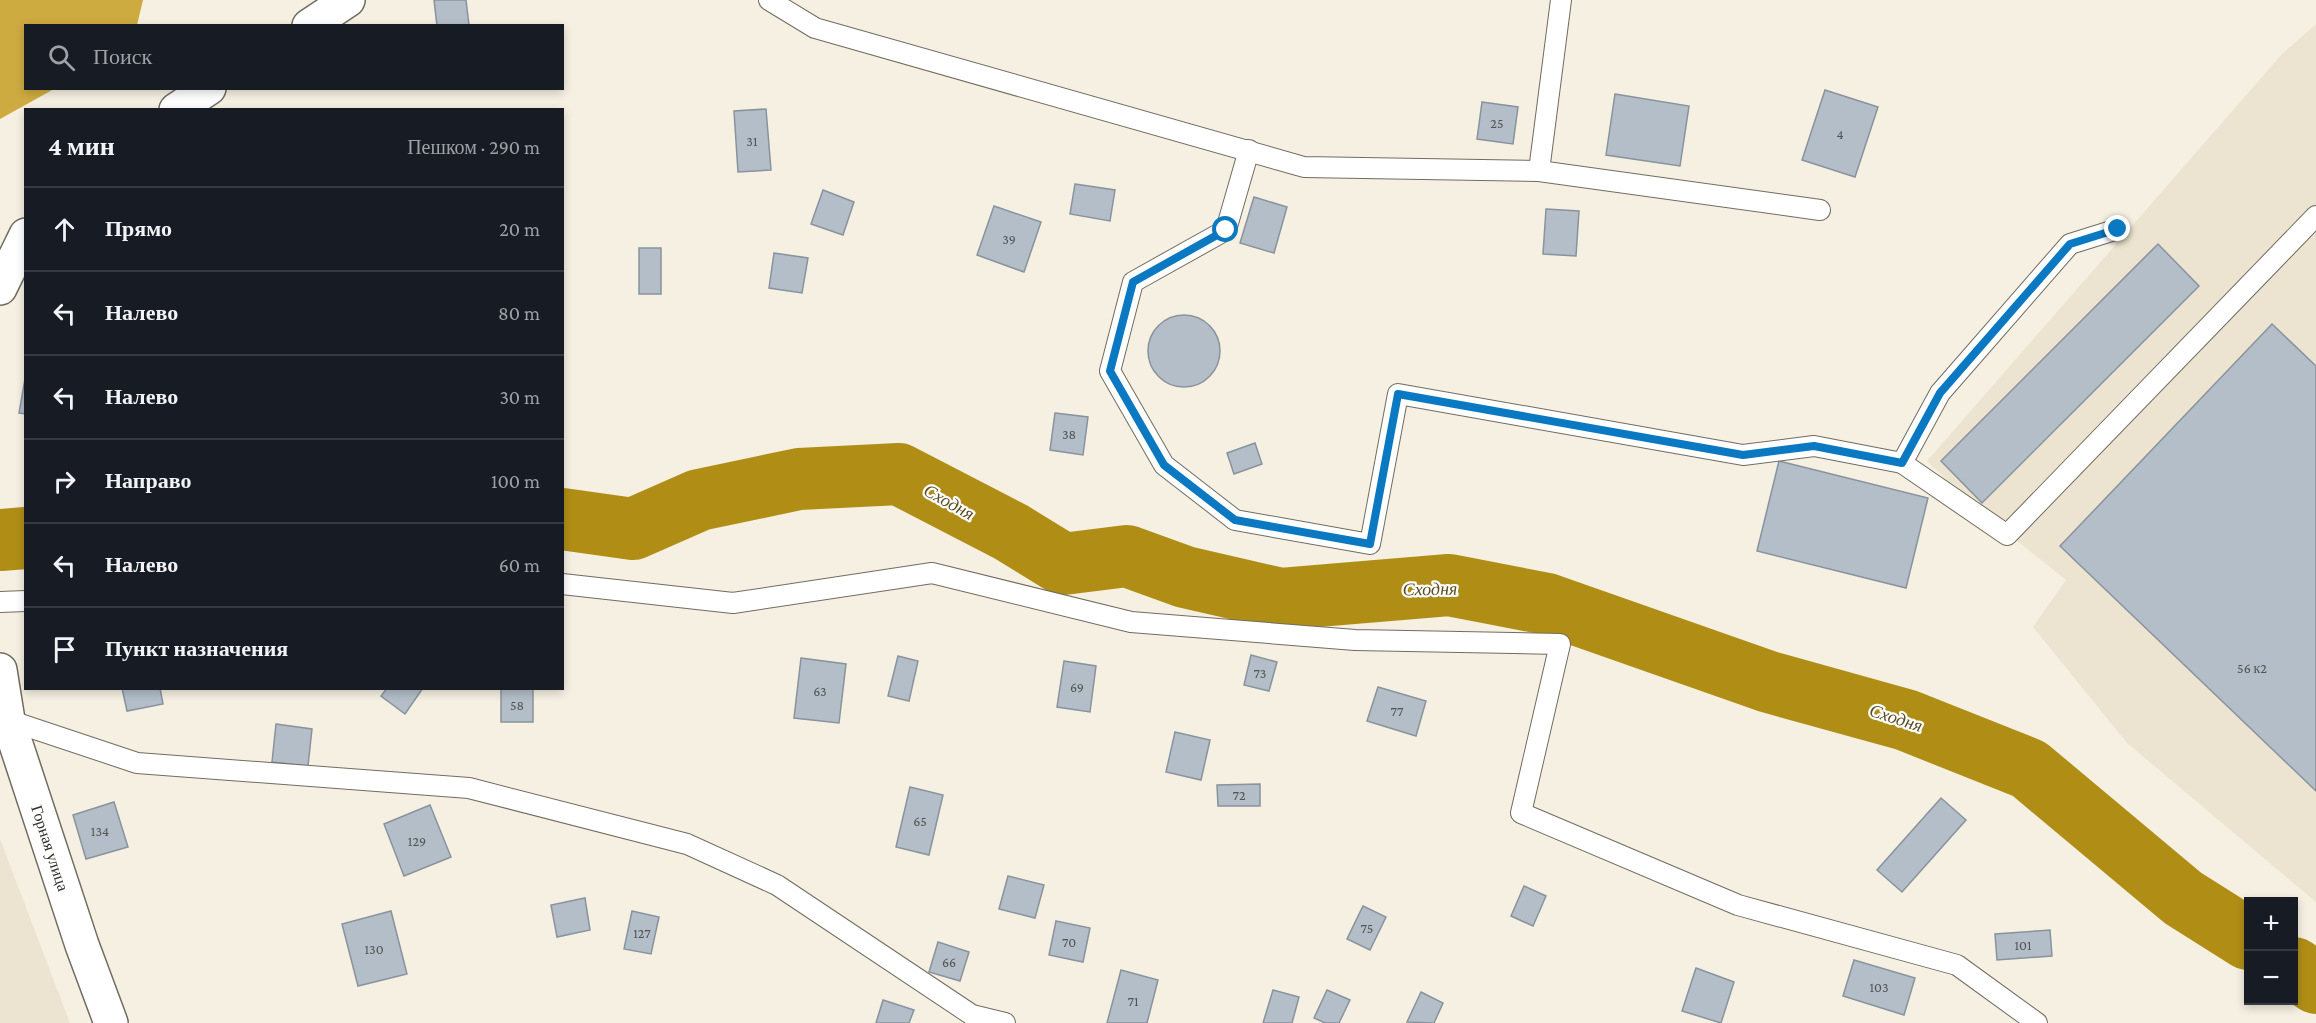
<!DOCTYPE html>
<html lang="ru">
<head>
<meta charset="utf-8">
<style>
  :root { --surface:#171b24; --page:#20242c; --text:#f1f3f6; --muted:#9ea1a6; --line:#363941 }
  body { margin:0; font-family:"Crimson Pro",serif; background:var(--page); color:var(--text) }
  .controls { position:absolute; right:18px; bottom:18px; display:grid; overflow:hidden; border-radius:0px; box-shadow:0 3px 9px #0003 }
  .controls button { width:54px; height:54px; display:grid; place-items:center; padding:0; border:0; border-bottom:2px solid var(--line); background:var(--surface); color:var(--text); font:30px sans-serif }
  .stop { position:absolute; width:18px; height:18px; margin:-14px; border:4px solid #0b78c2; border-radius:50%; background:#fff }
  .stop.end { background:#0b78c2; border-color:#fff; box-shadow:0 2px 6px #0008 }
  .list { margin:0; padding:0; list-style:none }
  h2 { display:flex; justify-content:space-between; align-items:center; height:78px; margin:0; padding:0 24px; font-size:26px }
  h2 small { font-size:20px; font-weight:400; color:var(--muted) }
  .list li { display:grid; grid-template-columns:39px 1fr auto; gap:18px; align-items:center; box-sizing:border-box; height:84px; padding:0 24px; border-top:2px solid var(--line) }
  .list b { display:block; font-size:22px; white-space:nowrap }
  .list em { font-size:20px; font-style:normal; color:var(--muted) }
  .icon { flex:none; width:33px; height:33px; fill:none; stroke:currentColor; stroke-width:2; stroke-linecap:round; stroke-linejoin:round }
  .map { position:relative; flex:none; width:2316px; height:1023px; overflow:hidden }
  .search { position:absolute; background:var(--surface); box-shadow:0 3px 9px #0003; left:24px; top:24px; width:540px; height:66px; display:flex; align-items:center; gap:15px; box-sizing:border-box; padding:0 21px; border-radius:0px; color:var(--muted); font-size:22px }
  .panel { position:absolute; background:var(--surface); box-shadow:0 3px 9px #0003; left:24px; top:108px; width:540px; height:582px; border-radius:0px }
  .map>svg:first-child { display:block }
  .built { fill:#ece4d0 }
  .forest { fill:#ceab40 }
  .lines { fill:none; stroke-linecap:round; stroke-linejoin:round }
  .river { stroke:#b08e16; stroke-width:62 }
  .building { fill:#b3bec8; stroke:#88939d; stroke-width:1.5 }
  .lane-casing { stroke:#716c60; stroke-width:22 }
  .secondary-casing { stroke:#716c60; stroke-width:36 }
  .lane { stroke:#fff; stroke-width:20 }
  .secondary { stroke:#fff; stroke-width:33 }
  .route { stroke:#0b78c2; stroke-width:8 }
  .labels { text-anchor:middle; dominant-baseline:central; stroke-width:4.5; stroke-linejoin:round; paint-order:stroke }
  .number-label { font-size:14px; fill:#525452 }
  .street-label { font-size:16px; fill:#32302b; stroke:#fff }
  .water-label { font-size:18px; font-style:italic; fill:#5b4c21; stroke:#fff }
</style>
</head>
<body>
<div class="map">
<svg width="2316" height="1023" viewBox="0 0 2316 1023">
  <rect width="100%" height="100%" fill="#f5f0e2"/>
  <g class="built">
    <polygon points="2316,24 2316,902 2127,743 2033,627 2066,580 1976,508 1927,461 2282,54"/>
    <polygon points="0,839 70,1023 0,1023"/>
  </g>
  <polygon class="forest" points="0,0 143,0 137,25 26,26 26,88 54,89 0,119"/>
  <g class="lines">
    <g class="river">
      <polyline points="562,519 633,529 699,500 799,479 899,474 1011,532 1063,564 1127,556 1185,577 1281,599 1449,585 1547,604 1769,682 1906,720 2029,769 2183,898 2248,939"/>
      <polyline points="0,540 26,538"/>
      <polyline points="2294,968 2316,983"/>
    </g>
  </g>
  <g class="building">
    <polygon points="434,0 466,0 469,25 437,26"/>
    <polygon points="1825,90 1878,107 1855,177 1802,160"/>
    <polygon points="1615,94 1689,106 1680,166 1606,155"/>
    <polygon points="1482,102 1518,107 1513,144 1477,139"/>
    <polygon points="766,109 771,170 738,172 734,111"/>
    <polygon points="1075,184 1115,190 1110,221 1070,214"/>
    <polygon points="823,190 854,202 843,235 811,224"/>
    <polygon points="1254,197 1287,207 1274,253 1240,243"/>
    <polygon points="994,206 1041,222 1024,272 977,255"/>
    <polygon points="1546,209 1579,211 1576,256 1543,254"/>
    <polygon points="2158,244 2199,286 1982,503 1941,461"/>
    <rect x="639" y="248" width="22" height="46"/>
    <polygon points="774,253 808,258 802,293 769,288"/>
    <circle cx="1184" cy="351" r="36"/>
    <polygon points="2272,324 2316,366 2316,791 2060,546"/>
    <polygon points="26,373 26,414 19,413"/>
    <polygon points="1055,413 1088,417 1083,455 1050,450"/>
    <polygon points="1255,443 1262,464 1234,474 1227,453"/>
    <polygon points="1779,461 1928,498 1906,588 1757,551"/>
    <polygon points="1251,655 1277,662 1269,691 1244,685"/>
    <polygon points="898,656 918,661 909,701 888,696"/>
    <polygon points="801,658 846,664 839,723 794,718"/>
    <polygon points="1064,661 1096,666 1090,712 1057,707"/>
    <polygon points="1378,687 1426,701 1416,736 1367,721"/>
    <polygon points="122,688 160,688 163,704 127,711"/>
    <polygon points="387,688 423,688 405,714 381,696"/>
    <rect x="501" y="688" width="32" height="34"/>
    <polygon points="276,724 312,729 308,766 272,762"/>
    <polygon points="1175,732 1210,740 1201,780 1166,772"/>
    <polygon points="1260,784 1260,806 1218,806 1217,785"/>
    <polygon points="910,787 943,795 929,855 896,847"/>
    <polygon points="1941,798 1966,820 1902,892 1877,870"/>
    <polygon points="114,802 128,847 86,859 73,815"/>
    <polygon points="430,805 451,857 404,876 384,824"/>
    <polygon points="1008,876 1044,885 1035,918 999,909"/>
    <polygon points="1524,886 1546,896 1533,926 1511,916"/>
    <polygon points="585,898 590,930 557,937 551,905"/>
    <polygon points="1363,906 1386,917 1370,950 1347,939"/>
    <polygon points="391,911 407,974 358,986 342,924"/>
    <polygon points="632,911 659,917 651,954 624,949"/>
    <polygon points="1056,921 1090,928 1083,962 1049,955"/>
    <polygon points="2050,930 2052,956 1997,960 1995,934"/>
    <polygon points="938,942 969,952 960,981 929,972"/>
    <polygon points="1854,960 1915,978 1904,1015 1843,996"/>
    <polygon points="1696,968 1734,982 1721,1023 1682,1011"/>
    <polygon points="1121,970 1158,980 1147,1023 1107,1023"/>
    <polygon points="1273,990 1299,997 1292,1023 1263,1023"/>
    <polygon points="1327,990 1350,1000 1339,1023 1325,1023 1314,1018"/>
    <polygon points="1421,992 1443,1003 1434,1023 1407,1022"/>
    <polygon points="883,1000 914,1010 909,1023 876,1023"/>
  </g>
  <g class="lines">
    <g class="lane-casing">
      <g id="lane">
        <polyline points="769,0 815,28 1304,167 1539,171 1820,210"/>
        <polyline points="1249,150 1226,230 1133,282 1110,371 1164,465 1235,520 1370,544 1398,394 1743,455 1814,446 1902,463 1940,393 2070,244 2118,229"/>
        <polyline points="1539,171 1561,0"/>
        <polyline points="1902,463 2007,535 2316,216"/>
        <polyline points="562,584 733,603 932,573 1131,622 1355,640 1560,644 1521,813 1738,905 1957,965 2037,1023"/>
        <polyline points="0,602 26,601"/>
        <polyline points="4,721 8,720 137,763 469,788 687,844 777,885 972,1015 1005,1023"/>
      </g>
    </g>
    <g class="secondary-casing">
      <g id="secondary">
        <polyline points="309,26 348,0"/>
        <polyline points="176,110 209,88"/>
        <polyline points="0,288 26,235"/>
        <polyline points="0,670 8,720 82,945 111,1023"/>
      </g>
    </g>
    <use href="#lane" class="lane"/>
    <use href="#secondary" class="secondary"/>
  </g>
  <g class="lines">
    <polyline class="route" points="1226,230 1133,282 1110,371 1164,465 1235,520 1370,544 1398,394 1743,455 1814,446 1902,463 1940,393 2070,244 2118,229"/>
  </g>
  <g class="labels">
    <g class="number-label">
      <text x="1497" y="123">25</text>
      <text x="1840" y="134">4</text>
      <text x="752" y="141">31</text>
      <text x="1009" y="239">39</text>
      <text x="1069" y="434">38</text>
      <text x="2252" y="668">56 к2</text>
      <text x="1260" y="673">73</text>
      <text x="1077" y="687">69</text>
      <text x="820" y="691">63</text>
      <text x="517" y="705">58</text>
      <text x="1397" y="711">77</text>
      <text x="1239" y="795">72</text>
      <text x="920" y="821">65</text>
      <text x="100" y="831">134</text>
      <text x="417" y="841">129</text>
      <text x="1367" y="928">75</text>
      <text x="642" y="933">127</text>
      <text x="1069" y="942">70</text>
      <text x="2023" y="945">101</text>
      <text x="374" y="949">130</text>
      <text x="949" y="962">66</text>
      <text x="1879" y="987">103</text>
      <text x="1133" y="1001">71</text>
    </g>
    <g class="street-label">
      <text transform="translate(50 848) rotate(72)">Горная улица</text>
    </g>
    <g class="water-label">
      <text transform="translate(949 502) rotate(29)">Сходня</text>
      <text transform="translate(1430 589) rotate(-1)">Сходня</text>
      <text transform="translate(1896 718) rotate(18)">Сходня</text>
    </g>
  </g>
</svg>
<div class="controls">
<button>+</button>
<button>−</button>
</div>
<div class="stop" style="left:1226px;top:230px"></div>
<div class="stop end" style="left:2118px;top:229px"></div>
<div class="search"><svg class="icon" aria-label="search" viewBox="0 0 24 24"><circle cx="10" cy="10" r="6"/><path d="M15 15l6 6"/></svg>Поиск</div>
<section class="panel">
<h2>4 мин<small>Пешком · 290 m</small></h2>
<ul class="list">
<li><svg class="icon" aria-label="ahead" viewBox="0 0 24 24"><path d="M12 20V5M6 11l6-6 6 6"/></svg><div><b>Прямо</b></div><em>20 m</em></li>
<li><svg class="icon" aria-label="left" viewBox="0 0 24 24"><path d="M17 20v-9H6M10 6l-5 5 5 5"/></svg><div><b>Налево</b></div><em>80 m</em></li>
<li><svg class="icon" aria-label="left" viewBox="0 0 24 24"><path d="M17 20v-9H6M10 6l-5 5 5 5"/></svg><div><b>Налево</b></div><em>30 m</em></li>
<li><svg class="icon" aria-label="right" viewBox="0 0 24 24"><path d="M7 20v-9h11M14 6l5 5-5 5"/></svg><div><b>Направо</b></div><em>100 m</em></li>
<li><svg class="icon" aria-label="left" viewBox="0 0 24 24"><path d="M17 20v-9H6M10 6l-5 5 5 5"/></svg><div><b>Налево</b></div><em>60 m</em></li>
<li><svg class="icon" aria-label="arrive" viewBox="0 0 24 24"><path d="M6 21V4h12l-3 4 3 4H6"/></svg><div><b>Пункт назначения</b></div></li>
</ul>
</section>
</div>
</body>
</html>
